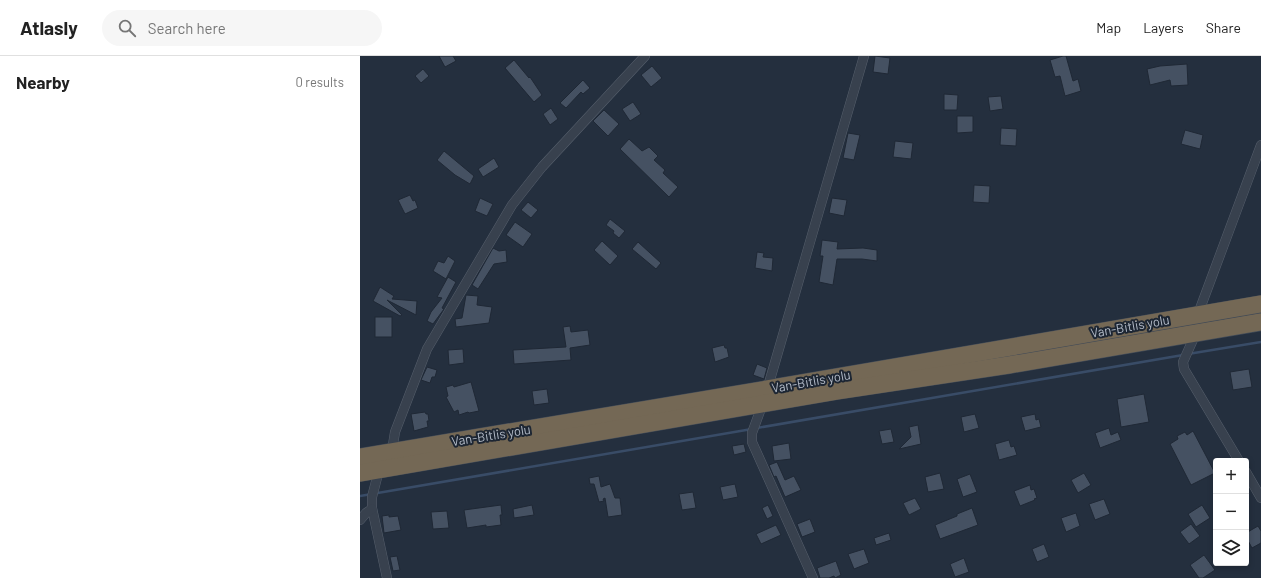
<!DOCTYPE html>
<html lang="en">
<head>
<meta charset="utf-8">
<style>
  :root { --surface:#fff; --page:#f6f6f6; --text:#222; --muted:#767676; --line:#e0e0e0 }
  body { margin:0; font-family:Barlow,sans-serif; background:var(--page); color:var(--text) }
  .controls { position:absolute; right:12px; bottom:12px; display:grid; overflow:hidden; border-radius:4px; box-shadow:0 2px 6px #0003 }
  .controls button { width:36px; height:36px; display:grid; place-items:center; padding:0; border:0; border-bottom:1px solid var(--line); background:var(--surface); color:var(--text); font:20px sans-serif }
  .list { margin:0; padding:0; list-style:none }
  h2 { display:flex; justify-content:space-between; align-items:center; height:52px; margin:0; padding:0 16px; font-size:17px }
  h2 small { font-size:13px; font-weight:400; color:var(--muted) }
  .icon { flex:none; width:22px; height:22px; fill:none; stroke:currentColor; stroke-width:2; stroke-linecap:round; stroke-linejoin:round }
  .map { position:relative; flex:none; width:901px; height:522px; overflow:hidden }
  header { display:flex; align-items:center; gap:24px; box-sizing:border-box; height:56px; padding:0 20px; background:var(--surface); border-bottom:1px solid var(--line) }
  header strong { font-size:19px }
  nav { display:flex; gap:22px; margin-inline-start:auto; font-size:14px }
  .search { width:280px; height:36px; background:var(--page); display:flex; align-items:center; gap:10px; box-sizing:border-box; padding:0 14px; border-radius:22px; color:var(--muted); font-size:15px }
  main { display:flex }
  aside { flex:1; background:var(--surface) }
  .map>svg:first-child { display:block }
  .lines { fill:none; stroke-linecap:round; stroke-linejoin:round }
  .stream { stroke:#394c67; stroke-width:2.5 }
  .building { fill:#455162; stroke:#1f2835 }
  .street-casing { stroke:#565f6c; stroke-width:10 }
  .highway-casing { stroke:#434c59; stroke-width:18 }
  .street { stroke:#38414e; stroke-width:9 }
  .highway { stroke:#746855; stroke-width:17 }
  .labels { text-anchor:middle; dominant-baseline:central; stroke-width:4; stroke-linejoin:round; paint-order:stroke }
  .street-label { font-size:13px; fill:#b4bcc9; stroke:#1d2633 }
</style>
</head>
<body>
<header>
<strong>Atlasly</strong>
<div class="search"><svg class="icon" aria-label="search" viewBox="0 0 24 24"><circle cx="10" cy="10" r="6"/><path d="M15 15l6 6"/></svg>Search here</div>
<nav><a>Map</a><a>Layers</a><a>Share</a></nav>
</header>
<main>
<aside>
<h2>Nearby<small>0 results</small></h2>
<ul class="list">
</ul>
</aside>
<div class="map">
<svg width="901" height="522" viewBox="0 0 901 522">
  <rect width="100%" height="100%" fill="#242f3e"/>
  <g class="lines">
    <g class="stream">
      <polyline points="828,298 901,286"/>
      <polyline points="397,372 823,299"/>
      <polyline points="0,440 392,373"/>
    </g>
  </g>
  <g class="building">
    <polygon points="79,0 93,0 96,5 85,11"/>
    <polygon points="515,0 530,2 528,18 513,16"/>
    <polygon points="703,0 706,0 713,25 718,23 721,35 705,40 700,20 695,21 690,4"/>
    <polygon points="154,4 169,22 170,21 182,39 174,46 145,12"/>
    <polygon points="827,8 828,29 811,30 810,24 790,29 787,13 800,10"/>
    <polygon points="292,10 302,22 291,31 281,19"/>
    <polygon points="63,13 69,20 61,27 55,20"/>
    <polygon points="223,24 230,32 223,38 221,36 206,52 200,47"/>
    <polygon points="584,38 598,39 597,54 584,54"/>
    <polygon points="641,40 643,53 630,55 628,41"/>
    <polygon points="273,46 281,58 270,65 262,53"/>
    <polygon points="191,52 198,63 190,69 183,58"/>
    <polygon points="244,54 259,68 248,80 233,65"/>
    <polygon points="597,60 613,60 613,76 597,77"/>
    <polygon points="641,72 657,73 656,90 640,89"/>
    <polygon points="825,74 843,79 840,93 821,88"/>
    <polygon points="488,77 500,79 494,104 483,102"/>
    <polygon points="269,83 282,95 289,91 298,100 294,104 305,114 303,117 318,131 309,141 260,93"/>
    <polygon points="535,85 553,87 551,103 533,101"/>
    <polygon points="84,95 114,120 110,128 95,119 77,104"/>
    <polygon points="134,102 139,111 123,121 118,113"/>
    <polygon points="614,129 630,130 629,147 613,146"/>
    <polygon points="50,139 53,145 55,144 58,152 45,158 38,144"/>
    <polygon points="120,142 133,148 127,160 115,155"/>
    <polygon points="472,142 487,144 484,160 469,157"/>
    <polygon points="168,146 178,154 171,162 161,154"/>
    <polygon points="250,163 265,175 259,182 253,177 254,175 246,169"/>
    <polygon points="155,166 172,178 163,191 146,179"/>
    <polygon points="462,184 478,186 477,193 503,192 517,194 517,205 502,203 477,203 473,229 459,226 463,200 460,200"/>
    <polygon points="242,185 258,200 250,209 234,194"/>
    <polygon points="278,186 301,207 296,213 272,193"/>
    <polygon points="133,192 139,195 146,194 147,206 134,208 118,233 112,229"/>
    <polygon points="397,196 404,197 403,201 413,202 412,215 395,212"/>
    <polygon points="88,200 95,205 86,223 73,215 78,205 84,207"/>
    <polygon points="88,221 96,226 82,252 84,253 73,268 67,265 71,256 82,242 77,241"/>
    <polygon points="20,231 34,240 32,243 57,245 56,259 27,244 42,259 40,260 13,245"/>
    <polygon points="106,239 118,240 117,249 132,251 129,267 96,271 95,263 102,262"/>
    <rect x="15" y="261" width="17" height="20"/>
    <polygon points="210,270 211,276 228,274 230,289 210,292 211,304 154,308 153,294 206,291 203,271"/>
    <polygon points="364,289 365,292 367,292 369,301 355,306 352,292"/>
    <polygon points="103,293 104,307 89,309 88,294"/>
    <polygon points="397,308 407,312 404,323 393,319"/>
    <polygon points="67,311 77,314 75,321 72,321 70,327 61,324"/>
    <polygon points="889,313 892,331 873,334 870,316"/>
    <polygon points="111,326 119,355 109,357 108,356 99,359 98,354 94,356 86,341 88,340 86,331 93,329 94,331"/>
    <polygon points="187,333 189,347 174,349 172,335"/>
    <polygon points="784,338 789,366 761,371 757,343"/>
    <polygon points="65,356 66,358 68,358 69,365 67,365 68,371 54,375 51,358"/>
    <polygon points="615,358 619,372 604,376 601,361"/>
    <polygon points="675,358 676,364 679,363 681,371 665,375 661,361"/>
    <polygon points="558,369 561,388 539,393 551,381 549,371"/>
    <polygon points="749,372 751,379 758,376 761,384 740,392 735,377"/>
    <polygon points="531,373 534,386 522,388 519,375"/>
    <polygon points="833,375 855,417 831,429 810,388 818,383 817,380 825,376 827,379"/>
    <polygon points="649,384 651,391 654,390 657,399 639,404 635,388"/>
    <polygon points="429,387 431,403 414,405 412,390"/>
    <polygon points="384,388 386,396 374,399 372,390"/>
    <polygon points="417,406 425,424 434,420 441,434 425,441 416,420 414,421 409,409"/>
    <polygon points="580,417 584,433 568,436 565,421"/>
    <polygon points="724,417 731,429 718,437 711,424"/>
    <polygon points="610,418 617,436 603,441 597,423"/>
    <polygon points="239,420 241,431 250,428 255,442 260,442 262,459 248,461 245,442 243,443 244,445 239,446 234,428 230,428 229,422"/>
    <polygon points="375,428 378,441 363,444 360,431"/>
    <polygon points="670,429 671,434 674,433 677,442 674,443 675,444 660,450 654,435"/>
    <polygon points="333,436 336,452 322,454 319,438"/>
    <polygon points="555,442 561,453 549,459 543,447"/>
    <polygon points="744,443 750,458 735,464 729,448"/>
    <polygon points="141,449 142,459 140,459 141,469 126,471 126,469 107,472 104,454"/>
    <polygon points="172,449 174,459 154,462 153,453"/>
    <polygon points="408,449 413,460 407,463 402,452"/>
    <polygon points="842,449 850,462 836,471 828,458"/>
    <polygon points="612,452 618,469 580,483 575,469 597,460 597,458"/>
    <polygon points="87,455 89,472 73,473 71,456"/>
    <polygon points="716,457 720,470 706,476 701,462"/>
    <polygon points="29,459 29,461 38,460 41,474 24,477 22,460"/>
    <polygon points="450,463 455,476 442,481 437,468"/>
    <polygon points="831,468 840,480 829,488 820,476"/>
    <polygon points="416,469 421,479 401,488 396,478"/>
    <polygon points="898,470 901,475 901,487 892,492 886,481 886,477"/>
    <polygon points="529,477 531,484 516,489 514,482"/>
    <polygon points="684,488 689,501 677,506 672,493"/>
    <polygon points="504,493 509,507 494,513 488,498"/>
    <polygon points="844,499 855,514 843,522 839,522 830,509"/>
    <polygon points="37,500 40,514 33,515 30,501"/>
    <polygon points="604,502 609,516 595,521 590,508"/>
    <polygon points="476,505 481,519 475,522 474,520 469,522 460,522 457,512"/>
  </g>
  <g class="lines">
    <g class="street-casing">
      <g id="street">
        <polyline points="838,258 901,89"/>
        <polyline points="836,277 823,306 824,313 879,405"/>
        <polyline points="407,334 504,0"/>
        <polyline points="403,347 392,377 392,386 453,522"/>
        <polyline points="32,395 35,376 67,293 152,149 182,111 285,0"/>
        <polyline points="19,414 12,441 12,452 27,522"/>
        <polyline points="886,416 901,442"/>
        <polyline points="0,464 6,457 12,453"/>
      </g>
    </g>
    <g class="highway-casing">
      <g id="highway">
        <polyline points="0,401 407,333 901,248"/>
        <polyline points="0,417 477,335 649,309 901,266"/>
      </g>
    </g>
    <use href="#street" class="street"/>
    <use href="#highway" class="highway"/>
  </g>
  <g class="labels">
    <g class="street-label">
      <text transform="translate(770 270) rotate(-10)">Van-Bitlis yolu</text>
      <text transform="translate(451 325) rotate(-10)">Van-Bitlis yolu</text>
      <text transform="translate(131 379) rotate(-9)">Van-Bitlis yolu</text>
    </g>
  </g>
</svg>
<div class="controls">
<button>+</button>
<button>−</button>
<button><svg class="icon" aria-label="layers" viewBox="0 0 24 24"><path d="M12 4l9 5-9 5-9-5zM3 14l9 5 9-5"/></svg></button>
</div>
</div>
</main>
</body>
</html>
